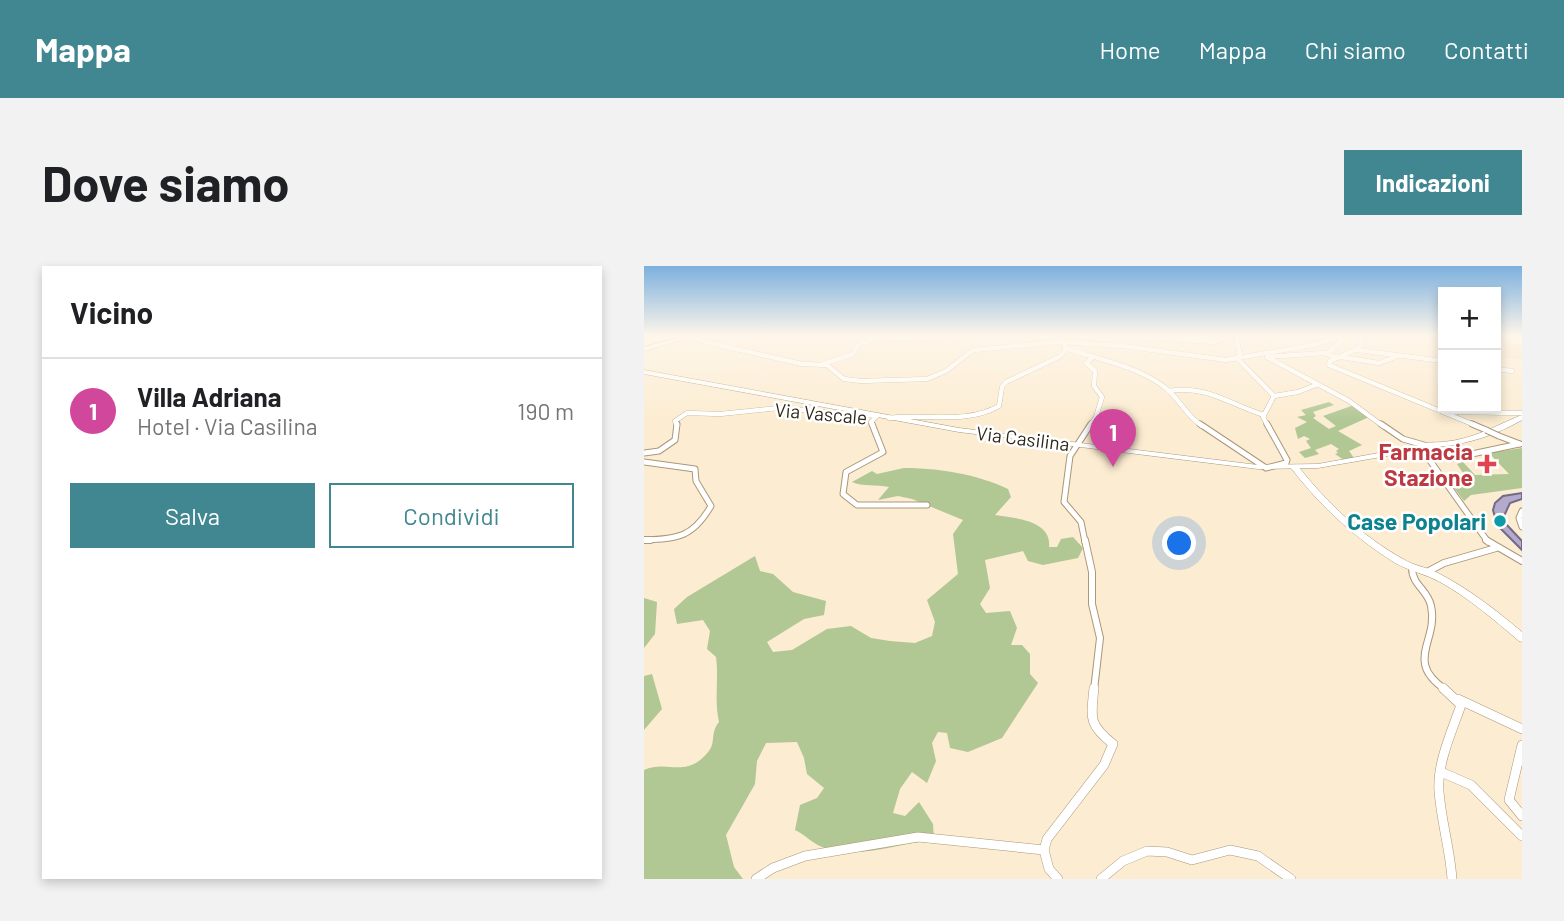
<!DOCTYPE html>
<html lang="it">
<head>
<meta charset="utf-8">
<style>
  :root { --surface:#fff; --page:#f2f2f2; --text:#202124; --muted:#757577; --line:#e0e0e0; --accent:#418791 }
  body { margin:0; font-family:Barlow,sans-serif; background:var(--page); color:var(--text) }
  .controls { position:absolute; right:21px; top:21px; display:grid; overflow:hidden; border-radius:0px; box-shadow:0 4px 10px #0003 }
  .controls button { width:63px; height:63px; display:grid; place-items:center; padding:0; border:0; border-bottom:2px solid var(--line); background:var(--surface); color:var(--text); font:35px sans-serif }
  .you { position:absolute; left:536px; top:278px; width:24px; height:24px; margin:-18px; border:5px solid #fff; border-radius:50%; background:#1a73e8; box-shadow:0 0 0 10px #1a73e833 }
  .badge { display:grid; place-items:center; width:46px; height:46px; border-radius:50%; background:var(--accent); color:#fff; font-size:23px; font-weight:700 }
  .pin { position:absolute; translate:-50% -58px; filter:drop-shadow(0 2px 4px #0008) }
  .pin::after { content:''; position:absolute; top:37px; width:24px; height:21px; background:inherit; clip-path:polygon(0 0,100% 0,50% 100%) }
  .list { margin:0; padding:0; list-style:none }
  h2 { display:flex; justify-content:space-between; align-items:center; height:91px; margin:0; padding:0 28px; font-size:30px }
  h2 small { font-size:23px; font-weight:400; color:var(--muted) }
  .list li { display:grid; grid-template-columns:46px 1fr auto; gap:21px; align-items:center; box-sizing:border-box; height:105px; padding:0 28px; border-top:2px solid var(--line) }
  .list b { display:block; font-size:26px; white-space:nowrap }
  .list p { margin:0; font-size:23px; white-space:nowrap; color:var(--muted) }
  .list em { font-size:23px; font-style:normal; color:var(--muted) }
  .actions { display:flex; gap:14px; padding:21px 28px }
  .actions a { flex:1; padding:16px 0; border:2px solid var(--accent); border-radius:0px; text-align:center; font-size:24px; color:var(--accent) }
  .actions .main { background:var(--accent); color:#fff }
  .map { position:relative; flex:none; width:878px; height:613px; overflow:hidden; border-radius:0px }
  header { display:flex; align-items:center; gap:42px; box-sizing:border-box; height:98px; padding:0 35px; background:var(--accent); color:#fff }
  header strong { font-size:33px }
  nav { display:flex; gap:38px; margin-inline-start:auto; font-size:24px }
  .intro { display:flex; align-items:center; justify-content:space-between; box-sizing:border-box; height:168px; padding:0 42px }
  h1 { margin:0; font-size:49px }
  .button { padding:18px 32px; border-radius:0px; background:var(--accent); color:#fff; font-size:24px; font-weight:700 }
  main { display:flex; gap:42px; padding:0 42px }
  aside { flex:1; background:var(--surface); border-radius:0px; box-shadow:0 4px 10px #0003 }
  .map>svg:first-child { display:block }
  .built { fill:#f7deb6 }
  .green { fill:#b1c794 }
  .building { fill:#b4aacb; stroke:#736988; stroke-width:2 }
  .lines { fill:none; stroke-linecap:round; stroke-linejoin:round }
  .street-far3-casing { stroke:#ab9879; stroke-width:5 }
  .street-far2-casing { stroke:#ab9879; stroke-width:7 }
  .street-far1-casing { stroke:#ab9879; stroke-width:8 }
  .street-casing { stroke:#ab9879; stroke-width:10 }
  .secondary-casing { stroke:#ab9879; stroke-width:1 }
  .primary-casing { stroke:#ab9879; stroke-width:1 }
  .street-far3 { stroke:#fff; stroke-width:4.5 }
  .street-far2 { stroke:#fff; stroke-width:5 }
  .street-far1 { stroke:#fff; stroke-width:6 }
  .street { stroke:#fff; stroke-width:9 }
  .secondary { fill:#fff; fill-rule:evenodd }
  .primary { fill:#fff; fill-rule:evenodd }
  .street-bridge-casing { stroke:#ab9879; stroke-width:7; stroke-linecap:butt }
  .street-bridge { stroke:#fff; stroke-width:5 }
  .health-dot { fill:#e0444e; stroke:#fff; stroke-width:2.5 }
  .culture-dot { fill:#0f9aa8; stroke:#fff; stroke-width:2.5 }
  .labels { text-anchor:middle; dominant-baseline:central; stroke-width:5; stroke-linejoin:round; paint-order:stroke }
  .far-street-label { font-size:19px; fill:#2f271a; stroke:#fff }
  .health-label { font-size:23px; font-weight:bold; fill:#be3a42; stroke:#fff; text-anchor:end }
  .culture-label { font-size:23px; font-weight:bold; fill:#0d838f; stroke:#fff; text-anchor:end }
</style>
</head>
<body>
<header>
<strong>Mappa</strong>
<nav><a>Home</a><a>Mappa</a><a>Chi siamo</a><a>Contatti</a></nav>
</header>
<div class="intro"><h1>Dove siamo</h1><a class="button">Indicazioni</a></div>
<main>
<aside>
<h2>Vicino<small></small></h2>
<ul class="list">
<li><span class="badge" style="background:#d1479c">1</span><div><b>Villa Adriana</b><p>Hotel · Via Casilina</p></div><em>190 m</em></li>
</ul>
<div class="actions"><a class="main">Salva</a><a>Condividi</a></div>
</aside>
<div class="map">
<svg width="878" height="613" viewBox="0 0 878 613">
  <rect width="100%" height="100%" fill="#fcecd1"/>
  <polygon class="built" points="852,70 865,77 878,79 878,94 854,91"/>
  <g class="green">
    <polygon points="685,136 690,139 669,146 672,150 669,152 685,163 692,160 679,150 710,139 725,151 694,165 718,179 705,185 710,192 700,194 691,188 694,187 692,185 695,183 687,178 671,184 675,188 661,192 655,186 667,182 662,175 666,173 660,170 654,173 651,162 663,156 653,151 662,149 657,144"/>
    <polygon points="878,182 878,222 827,229 820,235 801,210 821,210 813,198 819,196 831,209 865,208 845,187"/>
    <path d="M260 202C294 202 333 208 364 223L367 231 351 249C370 252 408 254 405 281H413L417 273 429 271 439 282 434 292 399 299 384 295 379 285 341 294 346 322 336 338 342 347 366 345 373 362 367 379H378L386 388V408L394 417 358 472 324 486 306 482 303 467 294 466 288 477 292 495 283 517 268 506 256 523 249 547 261 550 275 536 289 558 290 574C255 577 210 595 178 581 168 577 160 568 151 564L156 539 173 532 180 522 163 508 160 492 153 476 122 477 113 495 111 518 82 569 90 601 99 613H0V504C24 493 42 514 65 485 72 476 66 467 75 456 70 434 75 413 72 391L63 383 66 365 59 354 33 358 30 343 43 331 111 290 116 305 129 308 149 326 182 335 180 349 160 353 123 376 129 386 148 384 183 363 207 360 227 372 246 375 271 377 288 370 291 356 283 334 314 308 309 268 319 254 268 233 254 230 234 234 245 221C233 218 218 221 208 216L228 205 233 208Z"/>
    <polygon points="0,332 13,336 11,368 0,382"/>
    <polygon points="8,408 18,443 0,464 0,410"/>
  </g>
  <polygon class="building" points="878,227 878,233 866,237 860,250 862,258 878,275 878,284 853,259 849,244 851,237 859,230"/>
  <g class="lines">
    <g class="street-far3-casing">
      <g id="street-far3">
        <polyline points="410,69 418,76 479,80 582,94 669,79 702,69"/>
        <polyline points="455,69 571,76 585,69"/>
        <polyline points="718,69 715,82 686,95 685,99 833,160"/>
        <polyline points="48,70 61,76 158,98 183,99 200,113 217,115 283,113 302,105 329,84 415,76"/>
        <polyline points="523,71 565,72 567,69"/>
        <path d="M421 77V82C453 93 498 101 524 124 537 136 543 150 558 160"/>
        <polyline points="713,84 799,95"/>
        <polyline points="684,87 700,72"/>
        <polyline points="623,91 705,135 739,160"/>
        <polyline points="623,91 680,87 694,92"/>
        <polyline points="697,91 735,97 754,90"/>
        <polyline points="590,93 596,90 592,69"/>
        <polyline points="594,93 630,130 619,151 624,160"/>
        <polyline points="179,98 209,88 213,80 232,71 263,73 321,69"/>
        <polyline points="852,103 868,105"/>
        <path d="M525 125C561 118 587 139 620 149"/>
        <polyline points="630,130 654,126 672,119"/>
        <polyline points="803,146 878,147"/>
        <path d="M245 152C281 147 322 159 355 140L358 121 362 116 415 91 423 83"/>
        <polyline points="33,160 31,155 43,147 76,148 134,142 233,150 227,156 229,160"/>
        <polyline points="446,160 452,151 458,131 450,120 451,105 442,97 449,91"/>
      </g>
    </g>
    <g class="street-far2-casing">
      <g id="street-far2">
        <polyline points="228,158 239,186 202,206 199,228 213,239 283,239"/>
        <polyline points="556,158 622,202 642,197 643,194 623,158"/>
        <polyline points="737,158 759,173 780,179"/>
        <polyline points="828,158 842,164"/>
        <polyline points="855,170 876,178"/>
        <polyline points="0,187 15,185 31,174 33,158"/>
        <polyline points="782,189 844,276"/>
        <polyline points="793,190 809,192 875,178"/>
        <path d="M0 196 51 203 52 215 67 240C49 271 34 273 0 274"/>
        <polyline points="878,245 875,252 878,261"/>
        <polyline points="441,276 437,256 420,236 426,190 447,158"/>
      </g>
    </g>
    <g class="street-far1-casing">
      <g id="street-far1">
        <polyline points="0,274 6,274"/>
        <polyline points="441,274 448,306 448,338 456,372 450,424"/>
        <polyline points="842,274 878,295"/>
        <path d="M768 302C768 319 784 324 787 340 795 375 759 395 802 424"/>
        <polyline points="783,306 800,297 852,282"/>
      </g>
    </g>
    <g class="street-casing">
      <g id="street">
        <path d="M799 422 817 439C808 465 793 497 795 525 797 554 806 583 808 613"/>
        <polyline points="814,433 878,463"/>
        <polyline points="878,479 865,534 878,550"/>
        <polyline points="797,506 827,519 878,570"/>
        <polyline points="400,584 405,603 414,613"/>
        <path d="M112 613 129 602 161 590 274 571 400 584 403 573 460 499 469 478C444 458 447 452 450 422"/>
        <polyline points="457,613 479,595 503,585 523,586 548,594 586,584 614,590 647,613"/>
      </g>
    </g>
    <g class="secondary-casing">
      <g id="secondary">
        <polygon points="45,69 54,69 0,85 0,81"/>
        <path d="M648 200H654C683 237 718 270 759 293 770 300 783 301 794 307 825 323 852 344 878 366V376L875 375C850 354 825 332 796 316 782 308 765 305 751 297 711 272 676 240 647 202Z"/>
      </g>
    </g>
    <g class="primary-casing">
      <path id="primary" d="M0 104 315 162 614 199 674 198 773 180C780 175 790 177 799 176 831 173 850 160 878 149V154C852 169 824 178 794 181L800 188 792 193 779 191 771 185 674 202 614 203 315 166 0 108ZM780 182 788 183 792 188 784 187 778 183Z"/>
    </g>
    <use href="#street-far3" class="street-far3"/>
    <use href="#street-far2" class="street-far2"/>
    <use href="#street-far1" class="street-far1"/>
    <use href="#street" class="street"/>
    <use href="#secondary" class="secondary"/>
    <use href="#primary" class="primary"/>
    <g class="street-bridge-casing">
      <polyline id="street-bridge" points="842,164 855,170"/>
    </g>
    <use href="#street-bridge" class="street-bridge"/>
  </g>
  <linearGradient id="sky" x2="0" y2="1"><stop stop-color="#7cb0de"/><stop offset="0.45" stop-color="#fef6ea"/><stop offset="1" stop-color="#fef6ea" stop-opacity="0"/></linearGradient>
  <rect width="878" height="155" fill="url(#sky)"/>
  <path class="health-dot" d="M839.5 187.5h7v7h7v7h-7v7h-7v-7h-7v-7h7z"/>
  <circle class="culture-dot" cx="856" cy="255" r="7"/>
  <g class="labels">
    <g class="far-street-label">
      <text transform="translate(177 147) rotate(5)">Via Vascale</text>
      <text transform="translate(379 172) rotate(7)">Via Casilina</text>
    </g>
    <g class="health-label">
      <text x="829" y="185">Farmacia<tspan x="829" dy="26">Stazione</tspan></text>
    </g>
    <g class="culture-label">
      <text x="842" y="255">Case Popolari</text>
    </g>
  </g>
</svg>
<div class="controls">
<button>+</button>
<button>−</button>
</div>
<div class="you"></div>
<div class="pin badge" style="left:469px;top:201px;background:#d1479c">1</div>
</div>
</main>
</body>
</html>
